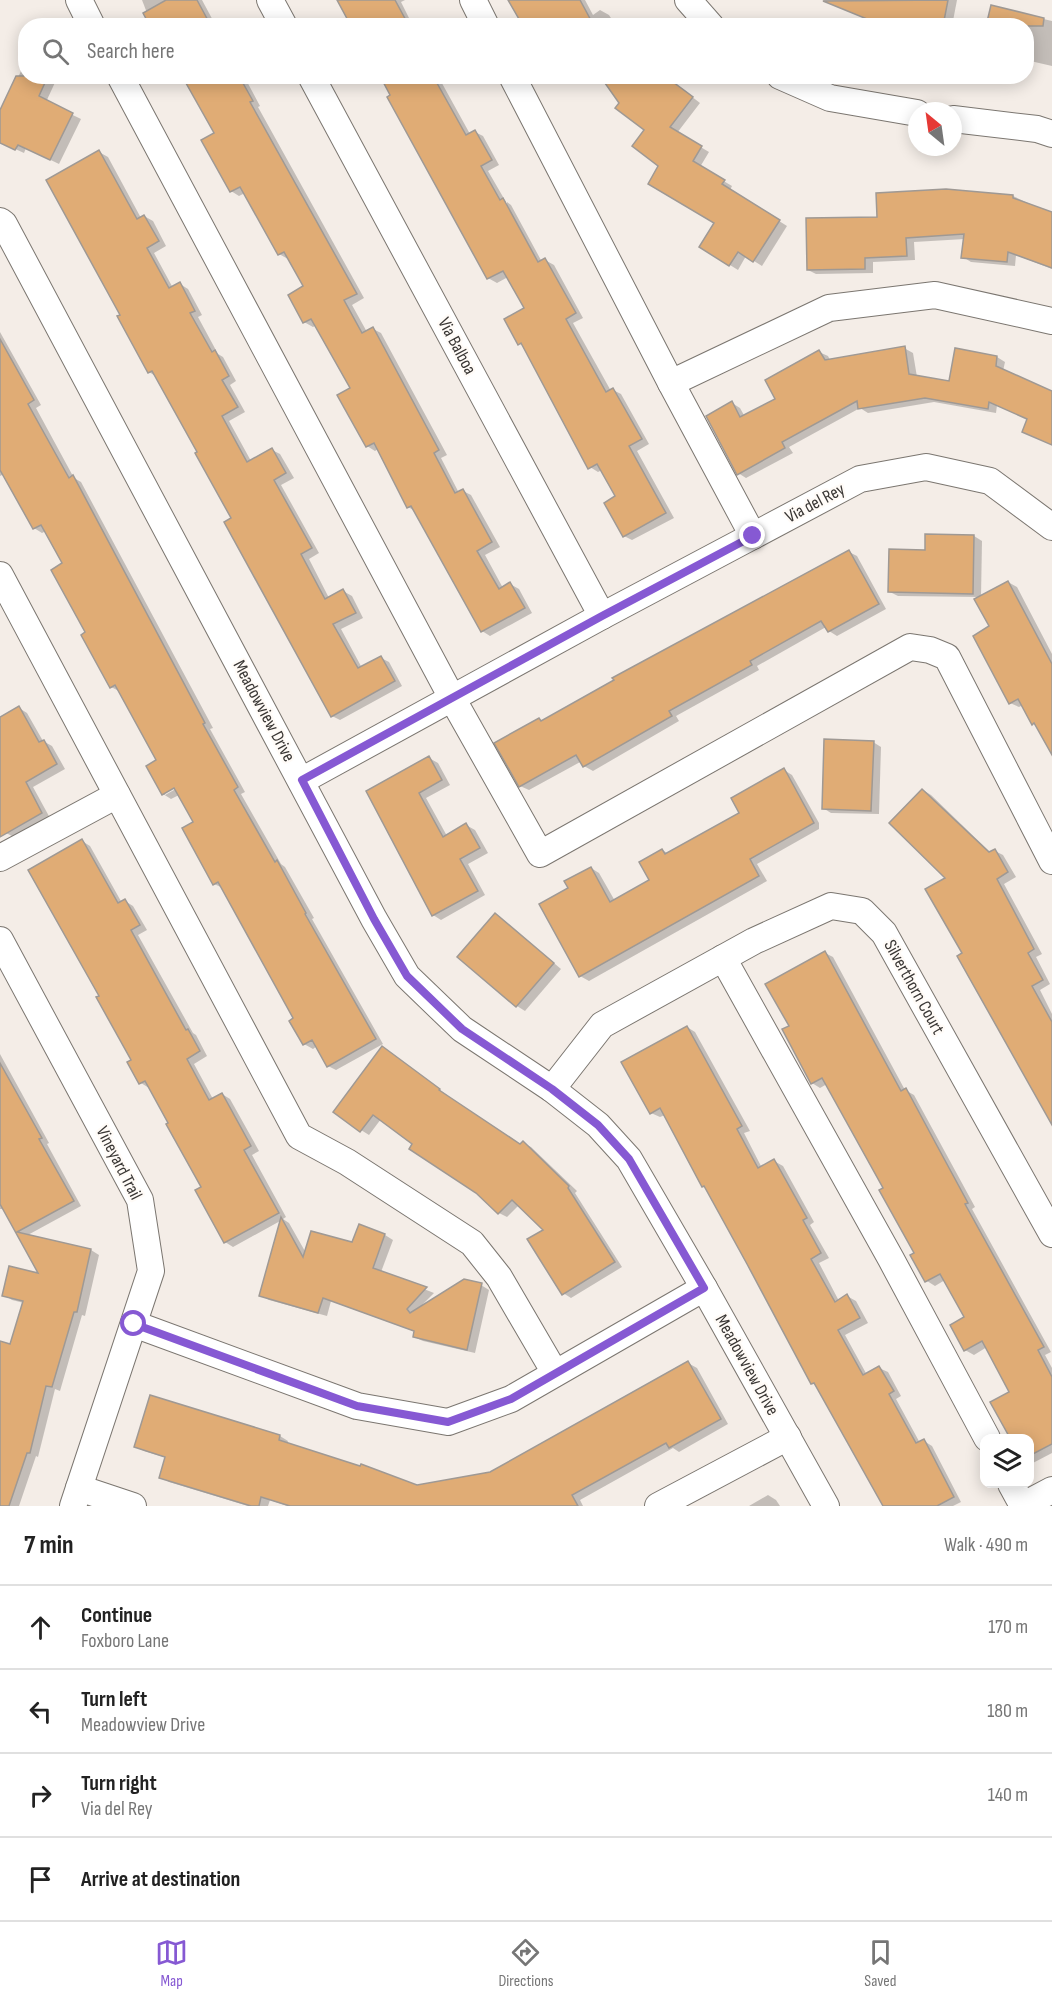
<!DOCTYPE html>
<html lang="en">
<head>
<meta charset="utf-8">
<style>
  :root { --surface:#fff; --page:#f2f2f2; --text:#222; --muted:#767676; --line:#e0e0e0; --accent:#8659d3 }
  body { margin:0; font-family:"Sofia Sans Condensed",sans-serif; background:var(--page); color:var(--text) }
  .controls { position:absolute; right:18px; bottom:18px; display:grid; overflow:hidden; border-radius:12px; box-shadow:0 3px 15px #0003 }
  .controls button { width:54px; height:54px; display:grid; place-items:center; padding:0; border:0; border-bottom:2px solid var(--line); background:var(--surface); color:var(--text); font:30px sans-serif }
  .compass { position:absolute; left:908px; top:102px; width:54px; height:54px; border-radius:50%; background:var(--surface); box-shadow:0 3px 15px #0003; rotate:331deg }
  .stop { position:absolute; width:18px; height:18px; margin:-14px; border:4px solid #8659d3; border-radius:50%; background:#fff }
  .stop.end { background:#8659d3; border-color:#fff; box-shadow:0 2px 6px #0008 }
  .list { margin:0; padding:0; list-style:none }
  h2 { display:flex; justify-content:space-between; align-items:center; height:78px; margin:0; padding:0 24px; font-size:26px }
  h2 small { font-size:20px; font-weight:400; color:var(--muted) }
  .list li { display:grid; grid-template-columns:39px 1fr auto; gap:18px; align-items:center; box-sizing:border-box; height:84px; padding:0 24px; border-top:2px solid var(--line) }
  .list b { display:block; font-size:22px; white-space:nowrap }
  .list p { margin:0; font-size:20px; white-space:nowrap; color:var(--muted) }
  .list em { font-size:20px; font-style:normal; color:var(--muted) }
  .icon { flex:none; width:33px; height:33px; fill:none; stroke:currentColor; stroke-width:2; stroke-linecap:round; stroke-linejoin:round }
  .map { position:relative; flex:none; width:1052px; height:1506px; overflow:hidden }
  .search { position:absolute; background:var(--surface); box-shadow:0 3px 15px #0003; left:18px; right:18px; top:18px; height:66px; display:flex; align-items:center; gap:15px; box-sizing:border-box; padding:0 21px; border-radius:24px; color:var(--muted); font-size:22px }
  .sheet { height:414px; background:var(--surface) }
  nav { display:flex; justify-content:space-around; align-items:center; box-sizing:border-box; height:84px; border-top:2px solid var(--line); background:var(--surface); font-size:16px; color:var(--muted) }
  nav a { display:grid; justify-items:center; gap:3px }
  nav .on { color:var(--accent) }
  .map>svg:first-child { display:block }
  .shadow { fill:#0003; fill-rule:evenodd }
  .building { fill:#e0ac75; stroke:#9f9994; stroke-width:1.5 }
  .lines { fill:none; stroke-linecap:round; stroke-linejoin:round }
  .minor-casing { stroke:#7b7670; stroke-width:28 }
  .minor { stroke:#fff; stroke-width:26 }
  .route { stroke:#8659d3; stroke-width:8 }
  .labels { text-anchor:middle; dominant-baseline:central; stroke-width:4.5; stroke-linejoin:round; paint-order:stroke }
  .street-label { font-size:18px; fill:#3a3735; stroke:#fffbf7 }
</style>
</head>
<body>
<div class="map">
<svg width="1052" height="1506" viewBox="0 0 1052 1506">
  <rect width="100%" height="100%" fill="#f4ede7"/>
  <g class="shadow">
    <polygon points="142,0 202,0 216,26 152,26"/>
    <polygon points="339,0 405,0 401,2 413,26 353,26"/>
    <polygon points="510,0 585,0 593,15 600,10 609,15 616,26 524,26"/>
    <polygon points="822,0 957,0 952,26 884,26"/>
    <polygon points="992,7 1052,21 1052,66 1026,60 1026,26"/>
    <polygon points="26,61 26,76 58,76 46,102 81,119 59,164 26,148 24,153 0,142 0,114"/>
    <polygon points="184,76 244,76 260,106 258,107 364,298 352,305 367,332 373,329 381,333 447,455 441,458 459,493 463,491 471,495 500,547 485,555 503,588 510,584 519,589 532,613 490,636 482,631 415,511 408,507 378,449 375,451 367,446 352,389 317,325 313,327 304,322 305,287 289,258 288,259 279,254 245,193 239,196 231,191 216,134"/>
    <polygon points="381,76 438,76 470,134 475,132 483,136 499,165 488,171 506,202 502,202 507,207 507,202 511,205 542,262 545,260 554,265 583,318 573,323 611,391 613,390 621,394 649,444 637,451 674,518 632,540 624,536 617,497 602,470 598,472 590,467 524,346 519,344 526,309 508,277 497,283 488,278"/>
    <polygon points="665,76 700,103 677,133 709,152 700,167 732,186 730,190 787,226 762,266 746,256 738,270 701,247 716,223 660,165 646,129 621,103"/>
    <polygon points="99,152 108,157 141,218 144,216 153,221 166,246 154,253 173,288 180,284 188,289 202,315 198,317 218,354 223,357 236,381 230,385 245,412 229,421 251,461 272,450 280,454 294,478 281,485 319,553 309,559 329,598 343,591 352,596 363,618 341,629 362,668 381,658 389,662 402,686 340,720 332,716 199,453 157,377 149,372 122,315"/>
    <polygon points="1013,196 1052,214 1052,269 1016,255 1015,266 971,262 963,257 965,239 914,242 915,260 873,262 873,273 816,274 808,270 878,218"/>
    <path d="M0 332 41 405 36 408 74 478 81 482 213 728 210 729 245 792 241 794 281 864 285 867 314 918 312 919 383 1044 336 1070 328 1066 317 1046 313 1049 304 1044 291 1021 295 1019 223 888 214 884 195 823 179 795 171 799 163 794 158 761 121 692 111 687 87 633 64 564 46 531 42 533 34 528 4 474 0 476ZM180 783 181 786 165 795V791Z"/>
    <polygon points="904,348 913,353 917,377 951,383 957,350 997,357 1005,362 1003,371 1052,392 1052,445 1029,419 997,405 996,413 934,402 868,413 860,408 789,447 793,453 746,478 738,473 732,403 740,408 745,417 777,399 819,352 828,356 830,360"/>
    <polygon points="974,536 982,541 981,597 898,596 890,592"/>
    <polygon points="849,552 857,556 886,609 837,636 829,631 826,627 757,666 759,670 676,716 679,721 593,771 584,766 582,761 529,790 520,786 539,720 542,722"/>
    <polygon points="1008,582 1017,587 1052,654 1052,752 1038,726 1033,723 1023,705 1019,707 1010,703 991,627"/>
    <polygon points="19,708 27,713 43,741 52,746 65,769 33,787 50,818 14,837 6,833 0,822 0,718"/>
    <polygon points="873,742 881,747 879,814 831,813 823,808"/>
    <polygon points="429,758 438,763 450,785 426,798 447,836 466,825 475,830 488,853 468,864 485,895 441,920 433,915 368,791"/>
    <polygon points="784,770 792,775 819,823 819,829 757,864 767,881 589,981 580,976 570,889 591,868 599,873 615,901 651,881 662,850 669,854 742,814"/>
    <polygon points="923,790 931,795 991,853 995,851 1003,855 1016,877 1004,884 1042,954 1036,957 1050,984 1040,990 1052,1014 1052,1122 964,954 948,878"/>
    <polygon points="82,841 90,846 122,903 125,901 133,906 147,930 138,935 193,1033 196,1035 207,1056 194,1064 213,1099 222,1094 230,1099 259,1151 252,1155 286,1217 283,1219 289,1223 306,1253 353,1244 385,1235 393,1240 381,1272 434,1293 422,1305 481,1285 489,1290 475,1353 423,1341 414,1337 416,1332 331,1301 327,1316 269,1300 260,1295 282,1220 233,1247 225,1242 203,1187 170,1123 149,1088 141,1083 133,1060 101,996"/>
    <polygon points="495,915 503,920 561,969 525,1011 517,1006 459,957"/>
    <polygon points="825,953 833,957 905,1090 914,1095 975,1207 972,1209 1051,1352 1045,1355 1052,1368 1052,1453 1031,1464 1030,1463 1030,1438 1012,1438 992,1403 1011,1392 987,1347 974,1355 965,1350 966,1318 945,1280 935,1286 927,1281 916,1254 885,1188 827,1084 820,1088 812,1083 791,1026"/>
    <polygon points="687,1027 695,1032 750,1131 744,1133 762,1168 774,1161 783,1166 814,1222 810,1225 829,1258 819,1263 839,1301 847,1296 856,1301 868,1323 845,1335 867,1375 879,1368 888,1372 901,1396 896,1399 920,1443 924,1441 932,1446 961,1502 953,1506 884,1506 817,1386 813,1383 665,1115 660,1117 651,1113"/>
    <polygon points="390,1053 447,1095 446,1096 520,1145 523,1143 531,1147 577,1191 575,1193 622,1267 571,1298 563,1293 545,1230 519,1205 507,1217 499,1213 477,1191 381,1119 369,1135 361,1130"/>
    <polygon points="0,1054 49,1143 47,1144 81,1206 26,1236 91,1250 99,1255 85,1316 82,1315 60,1391 55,1389 38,1457 36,1456 19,1506 0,1506 0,1343 11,1346 24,1303 12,1300 4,1295 41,1275 5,1209 0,1209"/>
    <polygon points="688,1363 697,1368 728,1424 679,1452 673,1448 580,1500 583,1506 287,1506 270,1500 268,1506 248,1506 169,1482 161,1477 167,1458 144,1451 136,1447 280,1436 288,1441 287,1444 419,1488 490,1473"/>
    <polygon points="768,1495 776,1500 780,1506 749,1506"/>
  </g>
  <g class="building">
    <polygon points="166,0 197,0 211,26 150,26 143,13"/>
    <polygon points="337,0 395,0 409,26 351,26"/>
    <polygon points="508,0 580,0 594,26 523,26"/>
    <polygon points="948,0 943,26 884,26 823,1"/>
    <polygon points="991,5 1044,18 1043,26 986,26"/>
    <polygon points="16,76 48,76 39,96 73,113 50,160 18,145 15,150 0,143 0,110"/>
    <polygon points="182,76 239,76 253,101 250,102 357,294 344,300 362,333 373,327 439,450 434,453 455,493 463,489 492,542 477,551 499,589 510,582 525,608 481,632 411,506 407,508 374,443 366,447 337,395 350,388 311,319 303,323 288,295 303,286 284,252 278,255 240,187 230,192 201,140 214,133"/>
    <polygon points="380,76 433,76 466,135 475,130 492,160 481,166 500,200 503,198 538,262 545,258 576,313 566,319 606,392 613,388 642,439 629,446 666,513 623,537 604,503 615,496 597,464 588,469 521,343 518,345 504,319 524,308 503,271 487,279 387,97 390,95"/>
    <polygon points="600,76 665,76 693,97 670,127 702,146 693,161 725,180 722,184 780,220 753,262 738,252 729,266 699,247 714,223 648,184 658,166 632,146 644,130 615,108 619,103"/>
    <polygon points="99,150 137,219 144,215 159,241 147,248 169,288 180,282 195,311 190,313 212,352 215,350 229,376 222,380 238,407 222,416 247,462 272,448 286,473 274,480 312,548 301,554 325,599 343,589 356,613 333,624 358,668 381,656 395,681 331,717 224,522 231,518 195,453 197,452 152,371 148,373 117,316 120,315 46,180"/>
    <polygon points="946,189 1013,195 1013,198 1052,212 1052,268 1008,252 1007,262 961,258 964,234 906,238 907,256 865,258 865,269 807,270 806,218 877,217 876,193"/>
    <polygon points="0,339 34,400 28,404 69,478 73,475 205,723 203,724 238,787 234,790 275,862 277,860 306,913 305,914 376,1039 327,1067 312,1040 303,1045 289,1021 293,1018 218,882 213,885 182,828 193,822 174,788 162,795 146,766 156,760 115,685 110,688 81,635 85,632 51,570 62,563 41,525 33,529 0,470"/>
    <polygon points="905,346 909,374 949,381 955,348 997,356 996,366 1052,391 1052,445 1022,432 1027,419 989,402 988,409 925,398 858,409 857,401 782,442 785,448 737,475 706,416 732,401 740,417 775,399 765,380 819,350 825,360"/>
    <polygon points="925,534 974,535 973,594 888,592 889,549 925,550"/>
    <polygon points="849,550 879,604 828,632 821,621 750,661 752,665 669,711 672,716 583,767 576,755 519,787 494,743 539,718 541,721 614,680 612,678"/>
    <polygon points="1008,581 1052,664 1052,755 1034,723 1032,725 1018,699 1009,704 973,636 989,626 974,599"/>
    <polygon points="19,706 39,742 44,740 57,764 26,782 42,813 0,837 0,717"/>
    <polygon points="824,739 874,741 871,811 822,809"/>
    <polygon points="429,756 442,780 419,793 443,837 466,823 480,848 460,859 478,891 432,916 366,791"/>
    <polygon points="784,768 814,823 750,859 759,876 579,977 539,904 568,888 564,881 591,867 610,902 649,880 639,862 662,849 665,854 739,813 731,798"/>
    <polygon points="922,789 989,852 995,849 1008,872 997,879 1034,949 1028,953 1043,980 1032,986 1052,1022 1052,1125 957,956 962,953 925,889 945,878 889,823"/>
    <polygon points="82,839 118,903 125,899 140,925 131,930 186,1030 188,1029 200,1051 187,1059 209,1100 222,1093 251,1146 244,1150 279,1213 224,1243 195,1190 201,1187 166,1124 168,1123 145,1081 139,1084 127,1062 131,1060 96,997 99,996 28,870"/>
    <polygon points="495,913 554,963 516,1007 457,957"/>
    <polygon points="825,951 901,1091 906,1088 935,1142 968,1203 965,1204 1044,1347 1038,1350 1052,1377 1052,1444 1029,1456 1029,1438 1010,1438 990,1402 1009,1392 982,1341 964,1351 950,1325 964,1317 940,1274 925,1282 910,1255 914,1253 879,1190 883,1188 822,1078 811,1084 782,1029 789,1026 765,984"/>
    <polygon points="687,1026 742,1126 737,1129 758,1168 774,1159 807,1218 803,1220 821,1253 811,1259 835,1302 847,1294 860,1318 838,1330 863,1375 879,1366 894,1391 889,1394 916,1443 924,1439 954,1497 937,1506 883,1506 814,1383 811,1384 747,1264 704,1186 702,1187 660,1108 650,1114 621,1062"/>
    <polygon points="382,1046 440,1089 439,1090 520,1144 523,1141 569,1186 568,1188 615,1262 562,1295 527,1239 543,1230 512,1200 498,1214 476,1193 409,1149 412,1144 373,1115 360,1132 333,1112"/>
    <polygon points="0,1063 42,1138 39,1139 74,1201 17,1232 91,1249 77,1312 74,1312 52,1387 46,1386 30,1453 27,1453 9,1506 0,1506 0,1341 10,1344 23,1301 2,1296 9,1266 38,1273 0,1204"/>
    <polygon points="281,1217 303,1257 311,1231 352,1242 359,1224 385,1234 373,1268 427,1287 407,1309 410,1313 464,1279 482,1283 467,1350 413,1337 414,1331 323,1298 318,1313 259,1296"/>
    <polygon points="688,1361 721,1419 669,1448 666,1443 572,1495 578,1506 290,1506 261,1497 259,1506 251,1506 159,1478 165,1457 134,1447 150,1395 280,1435 279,1440 360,1466 361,1464 417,1485 490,1472"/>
  </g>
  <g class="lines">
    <g class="minor-casing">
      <g id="minor">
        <polyline points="79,0 92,26"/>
        <polyline points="270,0 284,26"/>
        <polyline points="473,0 486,26"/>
        <polyline points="688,0 711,26"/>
        <polyline points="120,76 452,698 540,854 910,647 930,650 947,657 1052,861"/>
        <polyline points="311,76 602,616"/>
        <polyline points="512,76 671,383 753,536"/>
        <polyline points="780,76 830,98 917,113"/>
        <polyline points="953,119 1037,129 1052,134"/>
        <polyline points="0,221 4,224 374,919 407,976 462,1029 552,1089 598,1125 629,1159 704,1288 826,1506"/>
        <polyline points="671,383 829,308 935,295 1052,321"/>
        <polyline points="0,575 299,1136 347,1162 472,1243 499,1277 555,1373"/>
        <polyline points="301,781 602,616 860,479 926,467 990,481 1052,527"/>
        <polyline points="0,858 117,795"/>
        <polyline points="0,940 140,1200 151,1271 73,1506"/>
        <polyline points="723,958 891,1259 987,1438"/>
        <polyline points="552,1089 602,1025 754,941 831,906 862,911 884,933 1052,1234"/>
        <polyline points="134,1324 357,1406 448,1422 511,1399 704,1288"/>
        <polyline points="1011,1484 1023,1506"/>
        <polyline points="79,1488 133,1506"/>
        <polyline points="658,1506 788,1437"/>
        <polyline points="1022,1506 1052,1490"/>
      </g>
    </g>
    <use href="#minor" class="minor"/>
  </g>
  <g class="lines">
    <polyline class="route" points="134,1324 357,1406 448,1422 511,1399 704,1288 629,1159 598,1125 552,1089 462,1029 407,976 374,919 302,780 602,616 753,536"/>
  </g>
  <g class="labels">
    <g class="street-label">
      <text transform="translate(457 346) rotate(62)">Via Balboa</text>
      <text transform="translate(815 503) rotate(-28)">Via del Rey</text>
      <text transform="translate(264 711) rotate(62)">Meadowview Drive</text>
      <text transform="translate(914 987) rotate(61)">Silverthorn Court</text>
      <text transform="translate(119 1163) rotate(63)">Vineyard Trail</text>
      <text transform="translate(747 1365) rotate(61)">Meadowview Drive</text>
    </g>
  </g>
</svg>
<div class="controls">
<button><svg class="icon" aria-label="layers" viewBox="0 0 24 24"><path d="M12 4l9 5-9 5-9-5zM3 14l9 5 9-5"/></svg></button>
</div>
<svg class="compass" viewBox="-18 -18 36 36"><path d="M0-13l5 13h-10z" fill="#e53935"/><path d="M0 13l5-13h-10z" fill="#767676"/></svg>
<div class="stop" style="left:134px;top:1324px"></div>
<div class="stop end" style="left:753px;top:536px"></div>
<div class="search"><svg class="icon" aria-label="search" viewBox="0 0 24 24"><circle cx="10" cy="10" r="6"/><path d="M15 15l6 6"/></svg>Search here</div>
</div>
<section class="sheet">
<h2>7 min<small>Walk · 490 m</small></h2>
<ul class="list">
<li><svg class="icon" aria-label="ahead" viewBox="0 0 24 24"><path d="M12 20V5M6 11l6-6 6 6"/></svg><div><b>Continue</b><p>Foxboro Lane</p></div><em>170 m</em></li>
<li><svg class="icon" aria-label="left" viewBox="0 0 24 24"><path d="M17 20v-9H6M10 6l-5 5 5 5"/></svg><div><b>Turn left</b><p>Meadowview Drive</p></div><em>180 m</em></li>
<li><svg class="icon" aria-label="right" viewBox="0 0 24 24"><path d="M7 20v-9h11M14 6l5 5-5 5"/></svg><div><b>Turn right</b><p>Via del Rey</p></div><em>140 m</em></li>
<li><svg class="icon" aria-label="arrive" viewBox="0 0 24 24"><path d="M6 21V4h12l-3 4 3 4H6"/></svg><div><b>Arrive at destination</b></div></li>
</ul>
</section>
<nav>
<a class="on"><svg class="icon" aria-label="map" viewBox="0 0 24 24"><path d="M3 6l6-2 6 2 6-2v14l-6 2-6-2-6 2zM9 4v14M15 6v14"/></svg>Map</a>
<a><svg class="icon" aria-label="directions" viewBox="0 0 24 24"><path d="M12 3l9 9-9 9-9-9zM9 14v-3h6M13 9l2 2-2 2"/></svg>Directions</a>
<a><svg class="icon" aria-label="saved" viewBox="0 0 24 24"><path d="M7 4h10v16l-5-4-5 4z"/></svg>Saved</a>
</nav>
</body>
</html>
